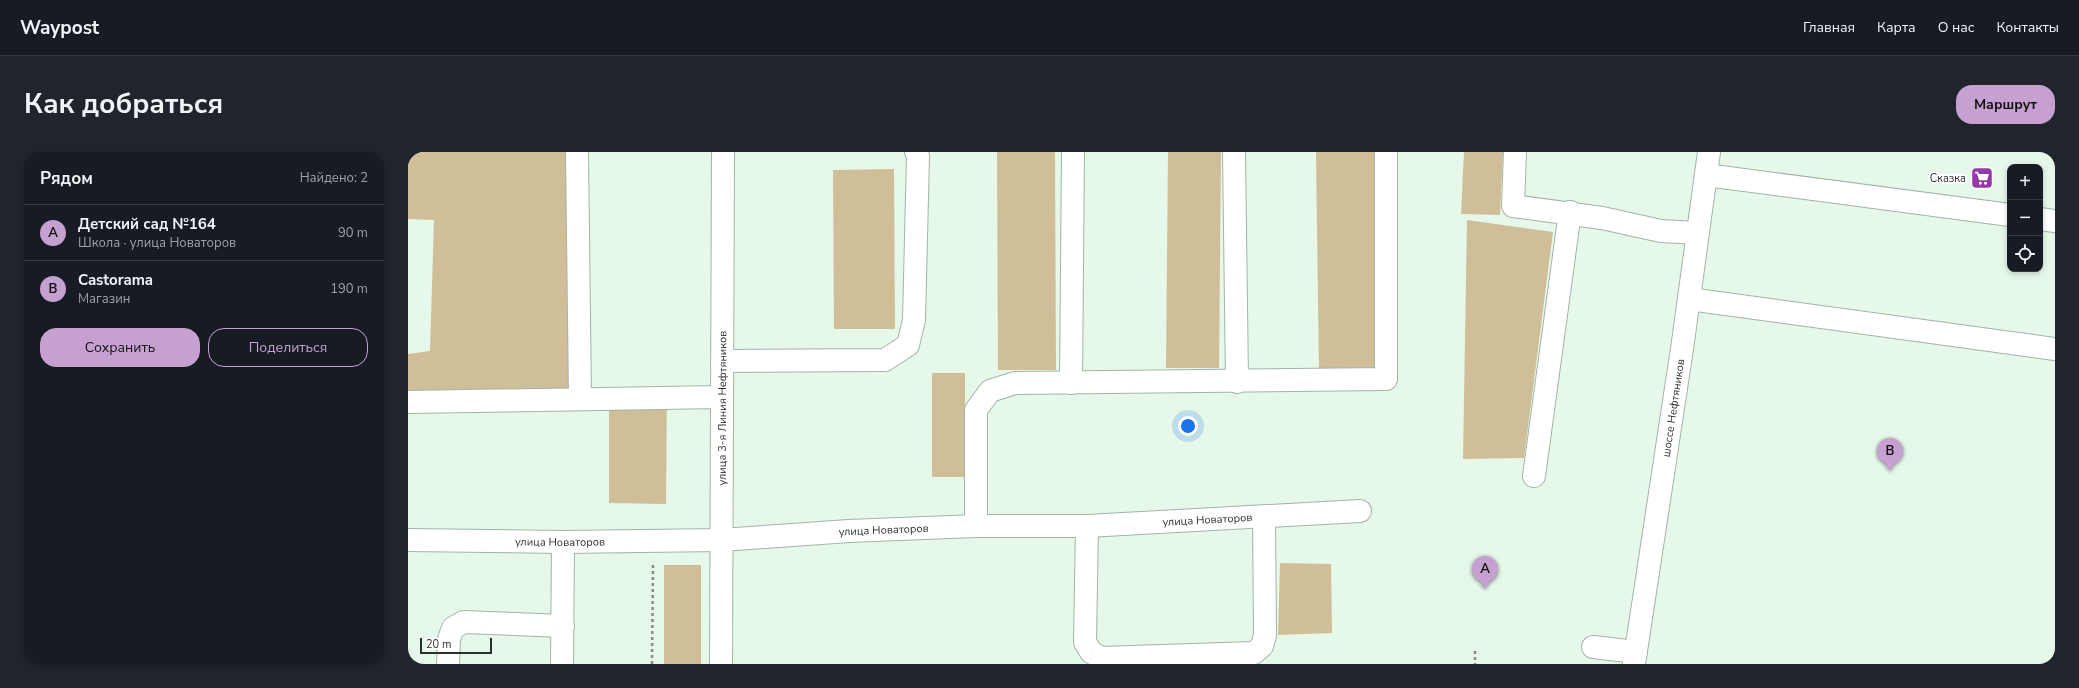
<!DOCTYPE html>
<html lang="ru">
<head>
<meta charset="utf-8">
<style>
  :root { --surface:#171b24; --page:#20242c; --text:#f1f3f6; --muted:#9ea1a6; --line:#363941; --accent:#c7a0d2 }
  body { margin:0; font-family:"Nunito Sans",sans-serif; background:var(--page); color:var(--text) }
  .controls { position:absolute; right:12px; top:12px; display:grid; overflow:hidden; border-radius:8px; box-shadow:0 2px 6px #0003 }
  .controls button { width:36px; height:36px; display:grid; place-items:center; padding:0; border:0; border-bottom:1px solid var(--line); background:var(--surface); color:var(--text); font:20px sans-serif }
  .scale { position:absolute; left:12px; bottom:10px; width:72px; box-sizing:border-box; padding-left:4px; border:2px solid #2a312c; border-top:0; font-size:11px; line-height:14px; white-space:nowrap; color:#2a312c; -webkit-text-stroke:3px #fff; paint-order:stroke }
  .you { position:absolute; left:780px; top:274px; width:14px; height:14px; margin:-10px; border:3px solid #fff; border-radius:50%; background:#1a73e8; box-shadow:0 0 0 6px #1a73e833 }
  .badge { display:grid; place-items:center; width:26px; height:26px; border-radius:50%; background:var(--accent); color:#111; font-size:13px; font-weight:700 }
  .pin { position:absolute; translate:-50% -33px; filter:drop-shadow(0 1px 2px #0008) }
  .pin::after { content:''; position:absolute; top:21px; width:14px; height:12px; background:inherit; clip-path:polygon(0 0,100% 0,50% 100%) }
  .list { margin:0; padding:0; list-style:none }
  h2 { display:flex; justify-content:space-between; align-items:center; height:52px; margin:0; padding:0 16px; font-size:17px }
  h2 small { font-size:13px; font-weight:400; color:var(--muted) }
  .list li { display:grid; grid-template-columns:26px 1fr auto; gap:12px; align-items:center; box-sizing:border-box; height:56px; padding:0 16px; border-top:1px solid var(--line) }
  .list b { display:block; font-size:15px; white-space:nowrap }
  .list p { margin:0; font-size:13px; white-space:nowrap; color:var(--muted) }
  .list em { font-size:13px; font-style:normal; color:var(--muted) }
  .actions { display:flex; gap:8px; padding:12px 16px }
  .actions a { flex:1; padding:9px 0; border:1px solid var(--accent); border-radius:16px; text-align:center; font-size:14px; color:var(--accent) }
  .actions .main { background:var(--accent); color:#111 }
  .icon { flex:none; width:22px; height:22px; fill:none; stroke:currentColor; stroke-width:2; stroke-linecap:round; stroke-linejoin:round }
  .map { position:relative; flex:none; width:1647px; height:512px; overflow:hidden; border-radius:16px }
  header { display:flex; align-items:center; gap:24px; box-sizing:border-box; height:56px; padding:0 20px; background:var(--surface); border-bottom:1px solid var(--line) }
  header strong { font-size:19px }
  nav { display:flex; gap:22px; margin-inline-start:auto; font-size:14px }
  .intro { display:flex; align-items:center; justify-content:space-between; box-sizing:border-box; height:96px; padding:0 24px }
  h1 { margin:0; font-size:28px }
  .button { padding:10px 18px; border-radius:16px; background:var(--accent); color:#111; font-size:14px; font-weight:700 }
  main { display:flex; gap:24px; padding:0 24px }
  aside { flex:1; background:var(--surface); border-radius:16px; box-shadow:0 2px 6px #0003 }
  .map>svg:first-child { display:block }
  .green { fill:#d0be98 }
  .lines { fill:none; stroke-linecap:round; stroke-linejoin:round }
  .minor-casing { stroke:#a3b4a7; stroke-width:24 }
  .path { stroke:#828f86; stroke-width:2.5; stroke-dasharray:3 3; stroke-linecap:butt }
  .minor { stroke:#fff; stroke-width:22 }
  .labels { text-anchor:middle; dominant-baseline:central; stroke-width:4; stroke-linejoin:round; paint-order:stroke }
  .poi-label { font-size:11px; fill:#2a312c; stroke:#fff; text-anchor:end }
  .street-label { font-size:11px; fill:#2a312c; stroke:#fff }
</style>
</head>
<body>
<header>
<strong>Waypost</strong>
<nav><a>Главная</a><a>Карта</a><a>О нас</a><a>Контакты</a></nav>
</header>
<div class="intro"><h1>Как добраться</h1><a class="button">Маршрут</a></div>
<main>
<aside>
<h2>Рядом<small>Найдено: 2</small></h2>
<ul class="list">
<li><span class="badge">A</span><div><b>Детский сад №164</b><p>Школа · улица Новаторов</p></div><em>90 m</em></li>
<li><span class="badge">B</span><div><b>Castorama</b><p>Магазин</p></div><em>190 m</em></li>
</ul>
<div class="actions"><a class="main">Сохранить</a><a>Поделиться</a></div>
</aside>
<div class="map">
<svg width="1647" height="512" viewBox="0 0 1647 512">
  <rect width="100%" height="100%" fill="#e5f8ea"/>
  <g class="green">
    <polygon points="0,0 161,0 160,237 0,243 0,202 22,199 26,68 0,67"/>
    <polygon points="589,0 647,0 648,218 590,218"/>
    <polygon points="760,0 813,0 811,216 758,216"/>
    <polygon points="908,0 966,0 969,219 911,220"/>
    <polygon points="1056,0 1095,0 1092,63 1053,62"/>
    <polygon points="486,17 487,177 426,177 425,18"/>
    <polygon points="1059,68 1145,80 1116,306 1055,307"/>
    <rect x="524" y="221" width="33" height="104"/>
    <polygon points="201,237 259,237 258,352 201,351"/>
    <polygon points="872,411 923,412 924,481 870,483"/>
    <rect x="256" y="413" width="37" height="99"/>
  </g>
  <g class="lines">
    <g class="minor-casing">
      <g id="minor">
        <polyline points="169,0 172,247"/>
        <polyline points="826,0 829,230"/>
        <polyline points="1107,0 1105,54 1194,66 1253,79 1290,81"/>
        <polyline points="1298,23 1602,63"/>
        <polyline points="1632,67 1647,69"/>
        <polyline points="1281,147 1647,197"/>
        <polyline points="314,209 477,208 500,193 506,168 510,4 508,0"/>
        <polyline points="663,231 665,0"/>
        <polyline points="0,250 314,245"/>
        <polyline points="1126,324 1162,60"/>
        <polyline points="568,374 568,258 582,239 607,231 978,227 978,0"/>
        <polyline points="679,374 677,490 683,500 693,506 846,501 854,494 857,483 856,365"/>
        <path id="s1" d="M0 388 155 390 313 388 441 379 568 374H679L952 359"/>
        <polyline points="1185,495 1228,500"/>
        <polyline points="40,512 41,487 45,476 56,470 155,474"/>
        <polyline points="154,512 155,390"/>
        <path id="s2" d="M313 512 315 0"/>
        <path id="s3" d="M1226 512 1274 197 1301 0"/>
      </g>
    </g>
    <g class="path">
      <polyline points="1067,499 1067,512"/>
      <polyline points="244,512 245,413"/>
    </g>
    <use href="#minor" class="minor"/>
  </g>
  <defs>
    <g id="supermarket-square" transform="scale(1.15)"><rect x="-9" y="-9" width="18" height="18" rx="4" fill="#943aa6" stroke="#fff"/><path d="M-6-5.5h2.5l.6 2H6L4.5 2H-2.5L-4.4-4H-6ZM-1.5 3.2a1.3 1.3 0 1 0 .1 0ZM3 3.2a1.3 1.3 0 1 0 .1 0Z" fill="#fff"/></g>
  </defs>
  <g fill-rule="evenodd">
    <use href="#supermarket-square" x="1574" y="26"/>
  </g>
  <g class="labels">
    <g class="poi-label">
      <text x="1558" y="26">Сказка</text>
    </g>
    <g class="street-label">
      <text stroke="none"><textPath href="#s2" startOffset="256">улица 3-я Линия Нефтяников</textPath></text>
      <text stroke="none"><textPath href="#s3" startOffset="259">шоссе Нефтяников</textPath></text>
      <text stroke="none"><textPath href="#s1" startOffset="800">улица Новаторов</textPath></text>
      <text stroke="none"><textPath href="#s1" startOffset="476">улица Новаторов</textPath></text>
      <text stroke="none"><textPath href="#s1" startOffset="152">улица Новаторов</textPath></text>
    </g>
  </g>
</svg>
<div class="controls">
<button>+</button>
<button>−</button>
<button><svg class="icon" aria-label="locate" viewBox="0 0 24 24"><circle cx="12" cy="12" r="6"/><path d="M12 2v4M12 18v4M2 12h4M18 12h4"/></svg></button>
</div>
<div class="scale">20 m</div>
<div class="you"></div>
<div class="pin badge" style="left:1077px;top:437px">A</div>
<div class="pin badge" style="left:1482px;top:319px">B</div>
</div>
</main>
</body>
</html>
